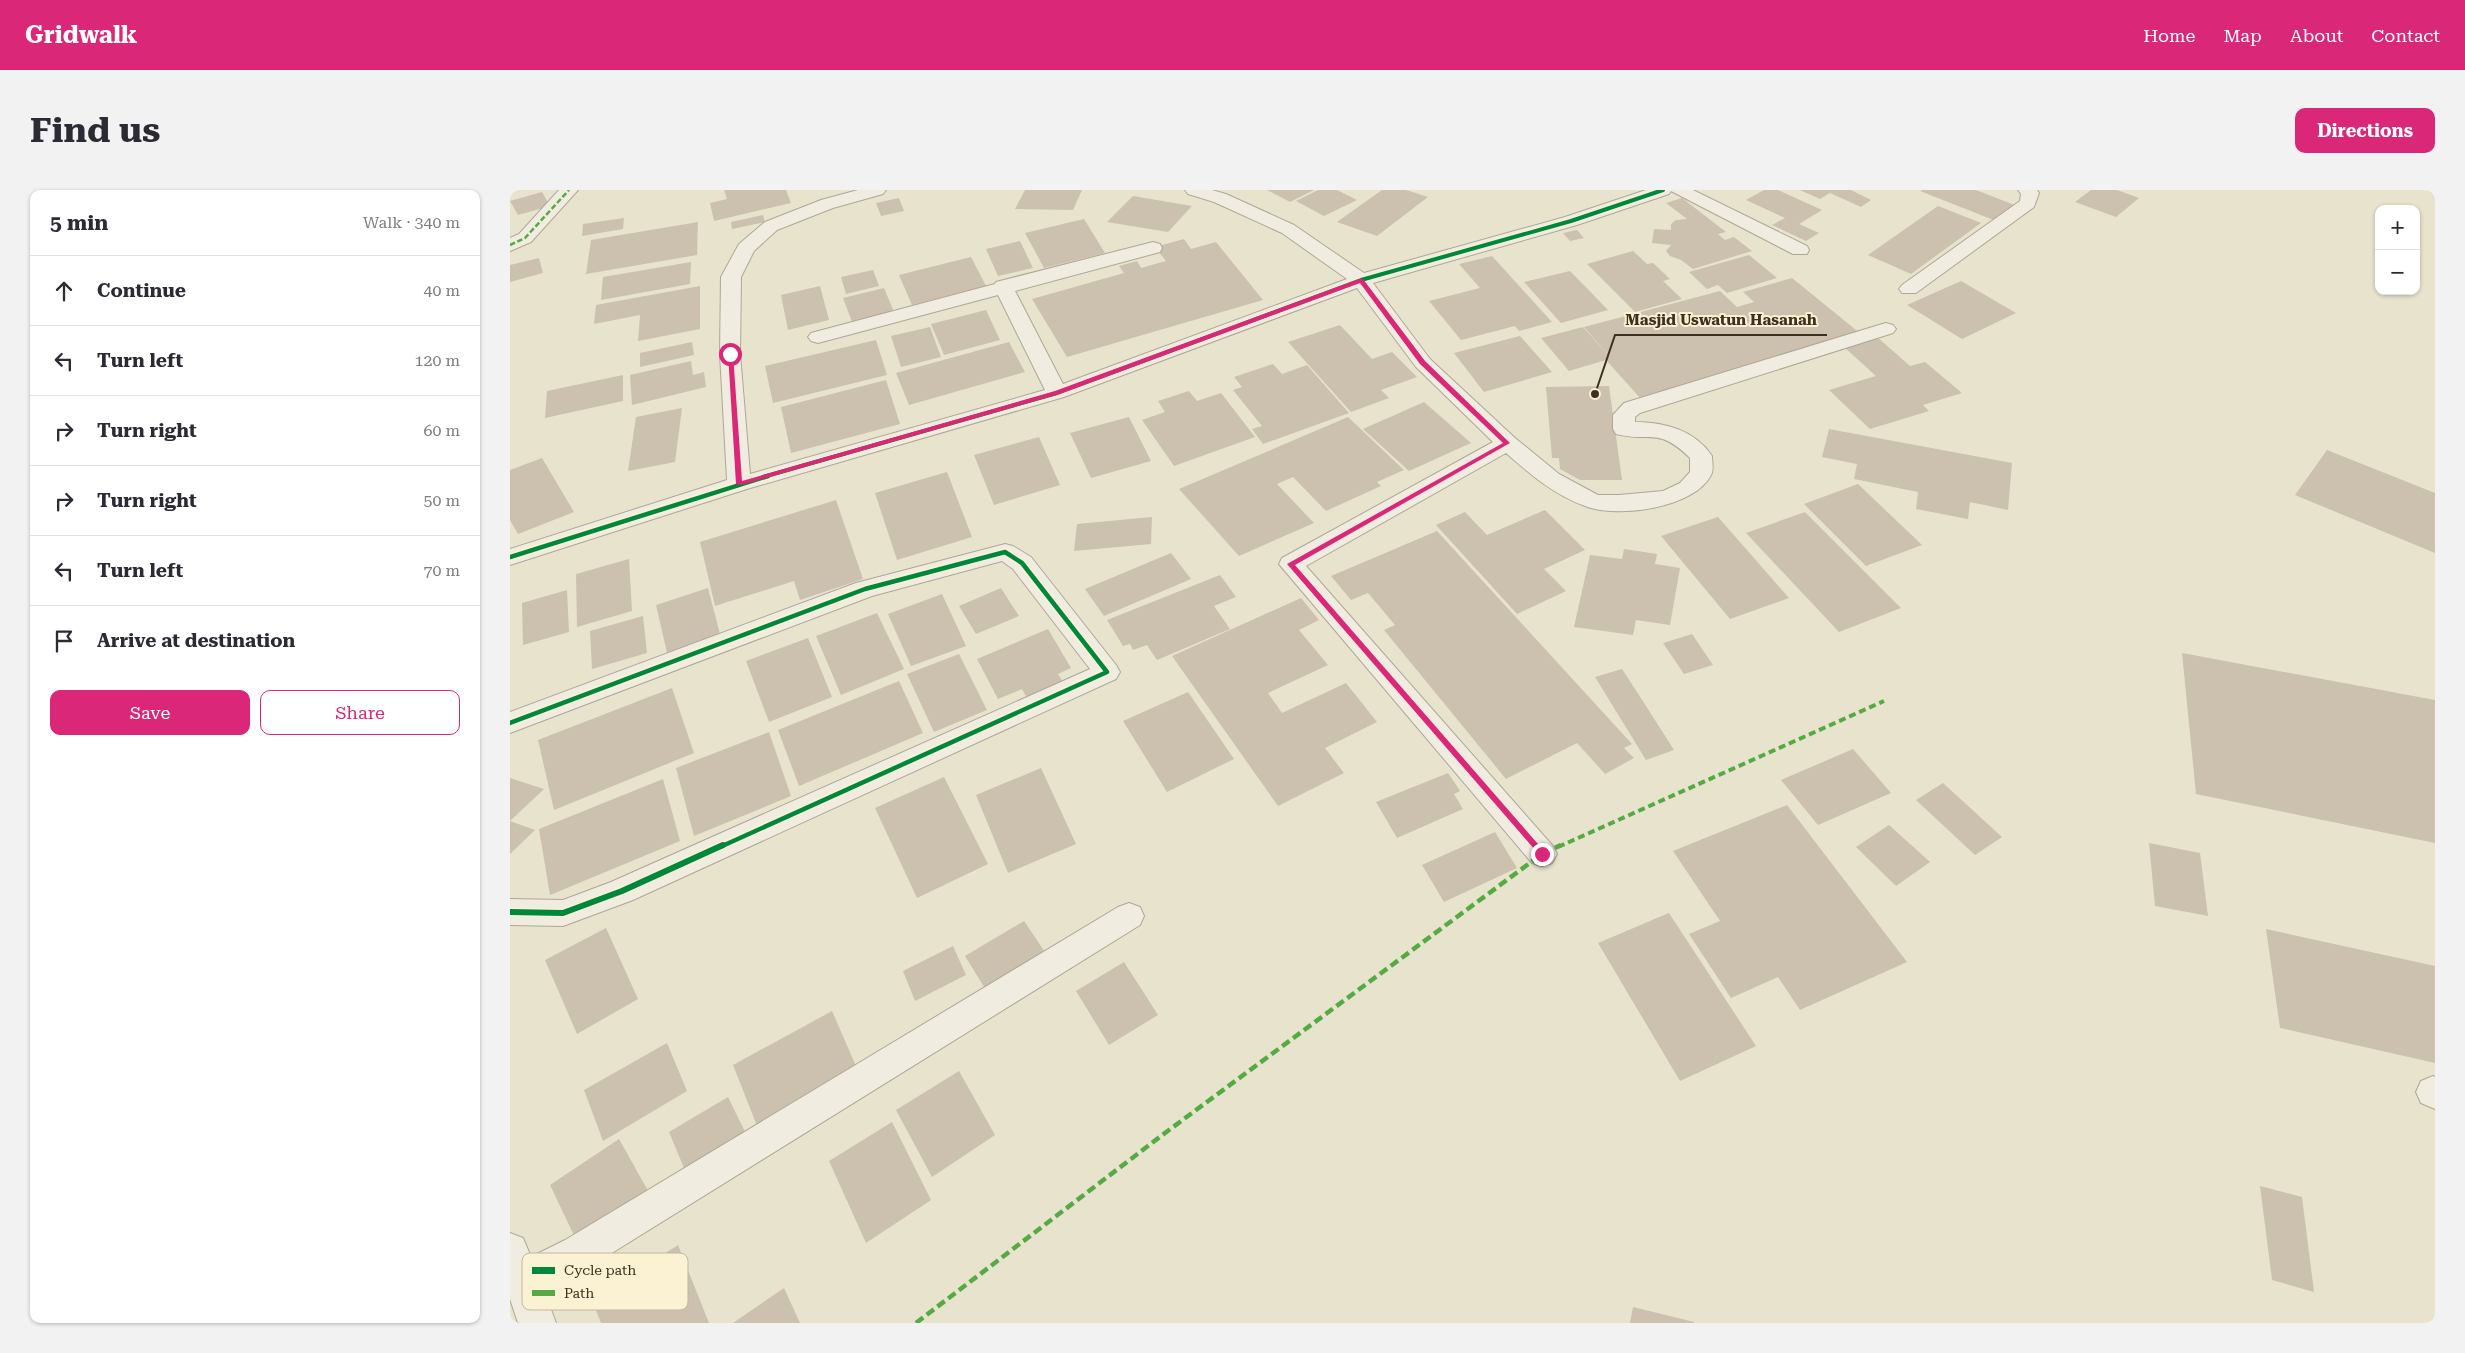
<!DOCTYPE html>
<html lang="en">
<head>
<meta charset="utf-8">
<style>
  :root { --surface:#fff; --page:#f2f2f3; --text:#2b2b33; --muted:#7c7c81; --line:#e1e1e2; --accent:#db2777 }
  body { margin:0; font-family:"Roboto Serif",serif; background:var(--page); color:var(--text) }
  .controls { position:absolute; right:15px; top:15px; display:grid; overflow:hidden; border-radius:10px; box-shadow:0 1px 4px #0004 }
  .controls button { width:45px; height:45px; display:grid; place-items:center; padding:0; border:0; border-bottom:1px solid var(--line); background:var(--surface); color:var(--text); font:25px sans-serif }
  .stop { position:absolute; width:15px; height:15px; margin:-11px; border:4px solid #db2777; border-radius:50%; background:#fff }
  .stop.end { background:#db2777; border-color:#fff; box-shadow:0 1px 5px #0008 }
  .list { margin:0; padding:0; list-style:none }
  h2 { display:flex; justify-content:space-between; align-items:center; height:65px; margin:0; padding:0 20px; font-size:21px }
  h2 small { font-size:16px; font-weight:400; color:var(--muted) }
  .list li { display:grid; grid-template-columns:32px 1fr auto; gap:15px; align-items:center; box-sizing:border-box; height:70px; padding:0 20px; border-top:1px solid var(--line) }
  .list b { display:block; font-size:19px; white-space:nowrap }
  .list em { font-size:16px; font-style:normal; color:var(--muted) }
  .actions { display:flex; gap:10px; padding:15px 20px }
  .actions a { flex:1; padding:11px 0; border:1px solid var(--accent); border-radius:10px; text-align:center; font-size:18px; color:var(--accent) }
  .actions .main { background:var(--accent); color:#fff }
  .icon { flex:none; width:28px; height:28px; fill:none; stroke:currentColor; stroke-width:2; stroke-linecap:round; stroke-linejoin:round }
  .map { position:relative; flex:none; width:1925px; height:1133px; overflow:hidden; border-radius:10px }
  header { display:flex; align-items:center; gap:30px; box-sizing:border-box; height:70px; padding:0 25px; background:var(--accent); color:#fff }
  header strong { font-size:24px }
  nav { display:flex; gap:28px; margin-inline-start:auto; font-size:18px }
  .intro { display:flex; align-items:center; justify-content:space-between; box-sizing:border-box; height:120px; padding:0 30px }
  h1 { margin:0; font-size:35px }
  .button { padding:12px 22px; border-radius:10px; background:var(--accent); color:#fff; font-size:18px; font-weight:700 }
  main { display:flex; gap:30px; padding:0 30px }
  aside { flex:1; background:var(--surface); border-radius:10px; box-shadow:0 1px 4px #0004 }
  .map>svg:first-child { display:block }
  .building { fill:#ccc1ae }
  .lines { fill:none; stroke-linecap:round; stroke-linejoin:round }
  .minor-casing { stroke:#ada797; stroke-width:2 }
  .minor { fill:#f0ece0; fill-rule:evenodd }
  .quiet-far2 { stroke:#55ab43; stroke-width:2.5; stroke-dasharray:5.5 2.5; stroke-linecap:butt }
  .quiet-far1 { stroke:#55ab43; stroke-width:4; stroke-dasharray:7 4; stroke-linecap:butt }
  .quiet { stroke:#55ab43; stroke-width:4.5; stroke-dasharray:9 4.5; stroke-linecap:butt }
  .cycleway-far2-casing { stroke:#faf2d3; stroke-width:6 }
  .cycleway-far1-casing { stroke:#faf2d3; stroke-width:8 }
  .cycleway-casing { stroke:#faf2d3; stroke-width:9 }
  .cycleway-far2 { stroke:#00873e; stroke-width:4 }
  .cycleway-far1 { stroke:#00873e; stroke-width:4.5 }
  .cycleway { stroke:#00873e; stroke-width:6 }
  .route { fill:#db2777 }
  .key { fill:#faf2d3; stroke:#c2b89c; stroke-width:1 }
  .key-label { font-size:14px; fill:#3e301d }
  .leader { fill:none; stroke:#3e301d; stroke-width:2 }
  .callout-dot { fill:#3e301d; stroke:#faf2d3; stroke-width:2 }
  .callout-label { font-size:15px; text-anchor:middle; font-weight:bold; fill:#3e301d; stroke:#faf2d3; stroke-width:4; stroke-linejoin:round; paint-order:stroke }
</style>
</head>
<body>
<header>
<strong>Gridwalk</strong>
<nav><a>Home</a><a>Map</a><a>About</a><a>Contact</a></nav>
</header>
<div class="intro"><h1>Find us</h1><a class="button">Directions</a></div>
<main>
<aside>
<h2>5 min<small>Walk · 340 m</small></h2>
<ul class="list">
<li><svg class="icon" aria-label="ahead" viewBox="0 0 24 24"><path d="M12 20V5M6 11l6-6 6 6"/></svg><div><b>Continue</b></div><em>40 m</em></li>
<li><svg class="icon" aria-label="left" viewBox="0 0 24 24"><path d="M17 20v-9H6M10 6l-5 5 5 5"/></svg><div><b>Turn left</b></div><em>120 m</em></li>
<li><svg class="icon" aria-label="right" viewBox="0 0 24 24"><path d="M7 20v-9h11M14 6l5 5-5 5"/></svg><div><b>Turn right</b></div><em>60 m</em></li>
<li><svg class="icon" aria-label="right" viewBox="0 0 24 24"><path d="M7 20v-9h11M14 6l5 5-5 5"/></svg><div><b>Turn right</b></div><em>50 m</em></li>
<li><svg class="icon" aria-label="left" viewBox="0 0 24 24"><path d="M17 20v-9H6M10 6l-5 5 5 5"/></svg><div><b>Turn left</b></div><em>70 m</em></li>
<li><svg class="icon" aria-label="arrive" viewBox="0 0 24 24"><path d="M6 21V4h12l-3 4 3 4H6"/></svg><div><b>Arrive at destination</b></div></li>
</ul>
<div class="actions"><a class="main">Save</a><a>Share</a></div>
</aside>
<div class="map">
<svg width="1925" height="1133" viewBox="0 0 1925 1133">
  <rect width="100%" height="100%" fill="#e8e3cd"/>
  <g class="building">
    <polygon points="214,0 276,0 281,13 204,31 200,13 217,9"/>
    <polygon points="515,0 572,0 563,20 505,19"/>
    <polygon points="757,0 804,0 780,12"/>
    <polygon points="808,0 827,0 847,10 814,26 786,11"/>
    <polygon points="872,0 896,0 918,7 867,46 827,32"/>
    <polygon points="1254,0 1268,0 1312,20 1289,34 1309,43 1296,51 1262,35 1275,28 1236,10"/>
    <polygon points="1290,0 1341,0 1361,10 1351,17 1320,3 1310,9"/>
    <polygon points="1412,0 1466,0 1507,16 1486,31 1410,1"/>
    <polygon points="1581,0 1607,0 1629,8 1606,27 1565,12"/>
    <polygon points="32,2 40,16 8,25 0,11"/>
    <polygon points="623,6 682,16 658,42 597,32"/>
    <polygon points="389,8 394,21 371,26 366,13"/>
    <polygon points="1172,8 1216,42 1208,44 1215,50 1224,47 1242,61 1183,79 1171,70 1160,66 1156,61 1161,55 1142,53 1144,39 1161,40 1161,34 1166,30 1177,29 1156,13"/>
    <polygon points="1428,16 1471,33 1401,84 1358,65"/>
    <polygon points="253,25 255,32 222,39 221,32"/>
    <polygon points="114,28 113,39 72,46 73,34"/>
    <polygon points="574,29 595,63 534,78 515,43"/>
    <polygon points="188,32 187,65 76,84 81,50"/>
    <polygon points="1067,40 1074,48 1060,51 1053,43"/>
    <polygon points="674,49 681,59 706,52 753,110 557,167 522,109 614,83 609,76 627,71 631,78 656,71 645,57"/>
    <polygon points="510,51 523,78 488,86 476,59"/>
    <polygon points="1123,61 1137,74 1143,73 1160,89 1153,91 1172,109 1125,122 1077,74"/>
    <polygon points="1239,65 1267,88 1217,103 1208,95 1197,99 1179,82"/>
    <polygon points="982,66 1042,132 1009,141 1005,136 951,150 919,111 970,98 949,74"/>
    <polygon points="461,67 476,96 402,115 389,85"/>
    <polygon points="29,68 33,83 0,92 0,75"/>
    <polygon points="181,72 180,94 91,110 93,87"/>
    <polygon points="363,80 369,96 336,104 331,87"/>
    <polygon points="1060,81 1098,120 1051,133 1014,92"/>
    <polygon points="1282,88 1351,144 1132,210 1096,170 1059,181 1031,148 1073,137 1102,169 1074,137 1210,101 1227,117 1244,112 1233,102"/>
    <polygon points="1451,91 1506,123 1452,149 1397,115"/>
    <polygon points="190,96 190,139 128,151 130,125 84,134 86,115"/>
    <polygon points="310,96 319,130 278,140 271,105"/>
    <polygon points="374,98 384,122 342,132 333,108"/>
    <polygon points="476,120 490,150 434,165 421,134"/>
    <polygon points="830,135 862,169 882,162 907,187 871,200 879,208 841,222 778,152"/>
    <polygon points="420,137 431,167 391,177 381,146"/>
    <polygon points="1010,146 1042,182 974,202 944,163"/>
    <polygon points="1367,147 1400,176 1415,172 1452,203 1413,215 1419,221 1360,239 1319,200 1366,186 1334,157"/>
    <polygon points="366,150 377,185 263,213 255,176"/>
    <polygon points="182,152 184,165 130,177 130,163"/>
    <polygon points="499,152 515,182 399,215 386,183"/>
    <polygon points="181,171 183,185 194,182 196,197 122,215 120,185"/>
    <polygon points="763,174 772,184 797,175 839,223 753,254 742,239 752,236 723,200 732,197 724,187"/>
    <polygon points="113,185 113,211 35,228 37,201"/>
    <polygon points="376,190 390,234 281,263 271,217"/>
    <polygon points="1099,196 1112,290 1070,290 1050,279 1049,268 1042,268 1036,197"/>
    <polygon points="679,201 687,211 711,203 745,247 664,276 632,230 655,222 648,211"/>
    <polygon points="914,212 961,253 899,281 853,239"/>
    <polygon points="172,218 165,272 118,281 126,227"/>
    <polygon points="619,227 641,271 581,288 560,243"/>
    <polygon points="838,227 894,280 867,292 871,296 816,321 783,287 767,294 804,333 729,366 669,299"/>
    <polygon points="1319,239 1502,273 1498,320 1460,312 1458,329 1406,319 1408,302 1344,289 1347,274 1312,267"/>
    <polygon points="529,247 550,295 484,315 464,265"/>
    <polygon points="1817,260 1925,303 1925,363 1785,305"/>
    <polygon points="32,268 64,322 8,344 0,330 0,280"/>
    <polygon points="437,282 462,347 387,370 365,303"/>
    <polygon points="1348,294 1412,355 1356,376 1294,314"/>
    <polygon points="326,310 353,389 290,410 284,391 205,416 190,352"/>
    <polygon points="1035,320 1075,360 1034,379 1056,401 1007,424 926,335 955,322 977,345"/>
    <polygon points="1295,322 1391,418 1329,442 1236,343"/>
    <polygon points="642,327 641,354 564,361 567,334"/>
    <polygon points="1208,327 1279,408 1220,429 1151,346"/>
    <polygon points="927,341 1122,554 1114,558 1124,568 1095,584 1067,553 996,589 874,440 885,435 858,403 841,410 821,386"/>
    <polygon points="1114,359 1147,364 1145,374 1170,378 1160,435 1126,430 1123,445 1064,437 1080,365 1112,369"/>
    <polygon points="661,363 681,389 594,426 575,399"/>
    <polygon points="119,369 122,421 67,437 66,384"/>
    <polygon points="710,385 726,407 704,416 720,439 647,470 637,455 623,460 620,454 613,456 597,430"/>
    <polygon points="198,398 211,448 158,467 146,415"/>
    <polygon points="491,398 509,426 466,444 449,416"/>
    <polygon points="57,400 59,442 13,455 12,413"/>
    <polygon points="432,404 456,456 401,476 378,424"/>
    <polygon points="791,408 809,430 789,440 818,475 758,503 772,523 836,493 867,532 815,558 834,583 768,616 662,466"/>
    <polygon points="367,423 394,479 331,505 306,446"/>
    <polygon points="133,426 137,463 82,479 80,441"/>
    <polygon points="538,439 561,478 548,484 554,494 518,510 512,499 488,509 467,469"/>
    <polygon points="1182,444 1203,475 1174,484 1153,453"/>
    <polygon points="298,448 322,507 259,532 236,471"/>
    <polygon points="1672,463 1925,510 1925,653 1686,604"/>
    <polygon points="449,464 477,520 424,542 397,484"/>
    <polygon points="1112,479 1136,516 1164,560 1136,570 1085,487"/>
    <polygon points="389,491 413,543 289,596 268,540"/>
    <polygon points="162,498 184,563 44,620 28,550"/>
    <polygon points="678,502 724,569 657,602 613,531"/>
    <polygon points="259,542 281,606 184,646 166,578"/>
    <polygon points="1343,559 1381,603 1308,635 1271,590"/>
    <polygon points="531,578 566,654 498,683 466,605"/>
    <polygon points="938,583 950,601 944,604 953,619 887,648 866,612"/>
    <polygon points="434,587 478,674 407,708 365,618"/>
    <polygon points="0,588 34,599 0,631"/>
    <polygon points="153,589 170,651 40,705 29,639"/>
    <polygon points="1433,593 1492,647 1465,665 1406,610"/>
    <polygon points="1277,615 1397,772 1290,820 1268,787 1221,808 1179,744 1210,731 1163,661"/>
    <polygon points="0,631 25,640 0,664"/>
    <polygon points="1379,635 1420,672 1386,696 1346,657"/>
    <polygon points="985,642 1007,678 934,712 912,675"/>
    <polygon points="1639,653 1690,663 1698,726 1645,716"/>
    <polygon points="1159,723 1246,856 1170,891 1088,753"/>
    <polygon points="514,731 539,768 479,805 455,766"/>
    <polygon points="96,738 128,809 67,844 35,770"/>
    <polygon points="1756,739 1925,776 1925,873 1770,838"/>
    <polygon points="443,756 456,785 405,811 393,781"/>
    <polygon points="614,772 648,825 599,855 566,801"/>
    <polygon points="322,821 349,883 249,941 223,875"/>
    <polygon points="157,853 177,901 93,951 74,900"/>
    <polygon points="449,881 485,945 422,987 386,920"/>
    <polygon points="218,907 240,952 179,990 159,942"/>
    <polygon points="382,932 421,1010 356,1053 319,971"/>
    <polygon points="109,949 141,1006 69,1056 40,995"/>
    <polygon points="1750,996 1792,1007 1804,1102 1762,1090"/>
    <polygon points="168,1055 199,1133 91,1133 82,1110"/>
    <polygon points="274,1098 290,1133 223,1133"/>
    <polygon points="1123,1117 1184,1132 1184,1133 1120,1133"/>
  </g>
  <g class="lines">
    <g class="minor-casing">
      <g id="minor">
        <polygon points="49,0 68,0 21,52 0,61 0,48 9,44"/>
        <path d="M348 0H376L373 4 323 18 267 40 244 61 231 87 230 164 240 284 535 200 488 105 308 153 301 151 298 147 301 143 485 94 486 92 643 52 650 54 652 58 650 62 505 101 553 194 837 89 772 43 704 12 678 4 675 0H702L716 4 784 35 854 83 1055 27 1136 0H1183L1297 56 1299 60 1297 64H1283L1161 1 1159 4 1067 35 863 93 920 169 1005 248 1049 284 1088 305H1109L1153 301 1170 293 1180 282V268C1147 236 1142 253 1106 244L1103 239V225L1114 213 1369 135 1376 133 1383 135 1386 139 1383 143 1130 223 1125 227V232C1154 232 1185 240 1202 266 1202 272 1204 280 1201 285 1185 318 1106 329 1075 316 1044 305 1020 284 996 263L796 376 1042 655 1047 664 1042 673 1032 676 1022 673 769 374 772 368 983 252 906 177 847 98 554 207 237 299 0 375V359L217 290 210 164 211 87 229 54 255 32 311 10Z"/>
        <polygon points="1508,0 1527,0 1529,3 1524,17 1406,103 1392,103 1389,99 1392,95 1510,11 1511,4"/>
        <polygon points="495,354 503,356 521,367 606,475 610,482 606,489 123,710 53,736 0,735 0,709 53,710 101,692 580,479 503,379 492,371 362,406 0,543 0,522 346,393"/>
        <polygon points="619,713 630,717 634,726 630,735 81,1076 34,1100 46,1133 8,1133 0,1109 0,1043 13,1048 21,1067 55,1050 608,717"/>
        <polygon points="1923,886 1925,887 1925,919 1911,913 1906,902 1911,891"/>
      </g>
    </g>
    <use href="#minor" class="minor"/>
    <polyline class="quiet-far2" points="0,55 15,48 59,0"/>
    <polyline class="quiet-far1" points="1048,657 1374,511"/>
    <polyline class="quiet" points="406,1133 655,943 1032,664 1051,655"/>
    <g class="cycleway-far2-casing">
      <polyline id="cycleway-far2" points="253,287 547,203 851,90 1061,31 1153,0"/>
    </g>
    <g class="cycleway-far1-casing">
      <g id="cycleway-far1">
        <polyline points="0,367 258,286"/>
        <polyline points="0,533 355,399 495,362 512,373 597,482 210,657"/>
      </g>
    </g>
    <g class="cycleway-casing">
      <polyline id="cycleway" points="0,722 53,723 112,701 213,655"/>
    </g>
    <use href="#cycleway-far2" class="cycleway-far2"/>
    <use href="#cycleway-far1" class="cycleway-far1"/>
    <use href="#cycleway" class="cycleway"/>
  </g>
  <polygon class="route" points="849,89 853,89 915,171 1000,253 785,375 1035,662 1035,667 1032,668 777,374 993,253 910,174 850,93 550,204 232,295 226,294 218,163 223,164 232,291 545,201"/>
  <rect x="12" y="1063" width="166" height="57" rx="8" class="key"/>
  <rect x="22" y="1077" width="23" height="7" fill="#00873e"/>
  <rect x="22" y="1100" width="23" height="6" fill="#55ab43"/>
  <g class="key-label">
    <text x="54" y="1085">Cycle path</text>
    <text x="54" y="1108">Path</text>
  </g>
  <path class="leader" d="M1085 204L1105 145H1317"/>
  <circle class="callout-dot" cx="1085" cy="204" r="5"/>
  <g class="callout-label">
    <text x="1211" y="135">Masjid Uswatun Hasanah</text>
  </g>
</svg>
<div class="controls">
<button>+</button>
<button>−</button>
</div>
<div class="stop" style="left:220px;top:164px"></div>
<div class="stop end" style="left:1032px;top:664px"></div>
</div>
</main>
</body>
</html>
